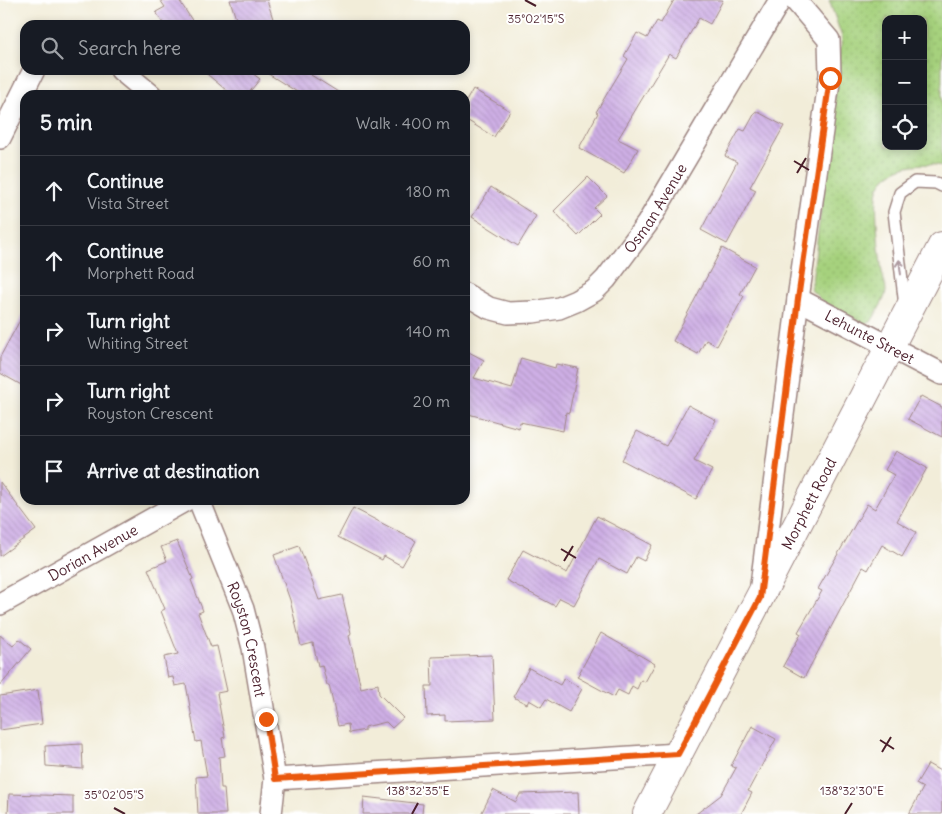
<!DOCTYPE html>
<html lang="en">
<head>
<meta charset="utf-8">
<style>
  :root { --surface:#171b24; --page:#20242c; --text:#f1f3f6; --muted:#9ea1a6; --line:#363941 }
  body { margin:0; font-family:Delius,sans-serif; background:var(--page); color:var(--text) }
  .controls { position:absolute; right:15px; top:15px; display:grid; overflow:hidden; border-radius:10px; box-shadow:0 2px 8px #0003 }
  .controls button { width:45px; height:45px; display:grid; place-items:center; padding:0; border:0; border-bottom:1px solid var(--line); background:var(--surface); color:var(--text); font:25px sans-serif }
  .stop { position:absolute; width:15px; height:15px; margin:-11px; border:4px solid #ea580c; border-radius:50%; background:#fff }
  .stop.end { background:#ea580c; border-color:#fff; box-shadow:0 1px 5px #0008 }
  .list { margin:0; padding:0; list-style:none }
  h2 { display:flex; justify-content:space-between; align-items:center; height:65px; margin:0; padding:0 20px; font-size:21px }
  h2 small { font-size:16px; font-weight:400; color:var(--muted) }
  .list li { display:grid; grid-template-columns:32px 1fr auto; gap:15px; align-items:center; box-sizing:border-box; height:70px; padding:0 20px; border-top:1px solid var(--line) }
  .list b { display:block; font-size:19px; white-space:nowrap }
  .list p { margin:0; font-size:16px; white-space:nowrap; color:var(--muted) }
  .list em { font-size:16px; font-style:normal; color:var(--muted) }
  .icon { flex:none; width:28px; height:28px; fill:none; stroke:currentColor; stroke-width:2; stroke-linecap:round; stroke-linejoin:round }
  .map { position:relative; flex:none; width:942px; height:814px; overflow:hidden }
  .search { position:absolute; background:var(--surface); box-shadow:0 2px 8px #0003; left:20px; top:20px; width:450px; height:55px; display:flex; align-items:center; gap:12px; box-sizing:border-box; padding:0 18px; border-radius:15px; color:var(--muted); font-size:19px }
  .panel { position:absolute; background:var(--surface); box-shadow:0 2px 8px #0003; left:20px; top:90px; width:450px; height:415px; border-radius:15px }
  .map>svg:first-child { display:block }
  .park { fill:url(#park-dots); stroke:#787854; fill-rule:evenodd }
  .building { fill:url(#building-back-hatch) }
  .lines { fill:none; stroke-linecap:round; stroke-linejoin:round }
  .service-casing { stroke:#9e8682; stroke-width:14 }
  .minor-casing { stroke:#9e8682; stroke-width:24 }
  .secondary-casing { stroke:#9e8682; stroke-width:30 }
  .service { stroke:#fff; stroke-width:11 }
  .minor { stroke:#fff; stroke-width:21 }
  .secondary { stroke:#fff; stroke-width:28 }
  .oneway { stroke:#ae9aa0 }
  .route { stroke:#ea580c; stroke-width:6 }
  .ticks { fill:none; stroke:#4a1f2b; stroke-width:2 }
  .labels { text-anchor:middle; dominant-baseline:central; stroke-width:4; stroke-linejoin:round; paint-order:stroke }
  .street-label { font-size:15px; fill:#4a1f2b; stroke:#fff }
  .ticks-label { font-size:12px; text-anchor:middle; fill:#4a1f2b; stroke:#fff; stroke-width:4; stroke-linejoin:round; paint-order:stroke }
</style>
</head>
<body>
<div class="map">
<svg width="942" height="814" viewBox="0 0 942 814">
  <defs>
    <pattern id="park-dots" width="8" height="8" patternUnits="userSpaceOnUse" patternTransform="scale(1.25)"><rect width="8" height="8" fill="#a6d17d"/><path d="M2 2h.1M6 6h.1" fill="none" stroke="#90b36c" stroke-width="1.8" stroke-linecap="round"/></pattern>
    <pattern id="building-back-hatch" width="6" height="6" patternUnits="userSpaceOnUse" patternTransform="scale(1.25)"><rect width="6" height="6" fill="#ceafe5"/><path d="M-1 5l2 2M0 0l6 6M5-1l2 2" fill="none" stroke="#b296c5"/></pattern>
  </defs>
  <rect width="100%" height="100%" fill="#fff"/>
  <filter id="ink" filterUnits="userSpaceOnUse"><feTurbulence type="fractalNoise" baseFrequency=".02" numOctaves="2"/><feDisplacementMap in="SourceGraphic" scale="10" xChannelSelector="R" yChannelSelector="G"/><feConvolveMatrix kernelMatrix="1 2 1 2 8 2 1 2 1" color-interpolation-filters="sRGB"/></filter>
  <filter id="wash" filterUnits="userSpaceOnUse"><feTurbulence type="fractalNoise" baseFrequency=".0096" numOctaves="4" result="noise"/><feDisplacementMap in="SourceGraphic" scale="20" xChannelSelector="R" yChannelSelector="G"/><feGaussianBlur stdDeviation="1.12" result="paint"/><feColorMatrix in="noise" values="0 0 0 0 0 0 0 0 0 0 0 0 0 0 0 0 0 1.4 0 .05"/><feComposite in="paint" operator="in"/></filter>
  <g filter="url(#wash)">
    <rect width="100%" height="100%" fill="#f2edd9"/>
    <path class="park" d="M829 0H942V166C920 162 893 164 880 185 872 196 880 257 882 272 883 278 886 285 886 291 886 298 875 315 871 322L863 324 822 301 811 290 842 37ZM886 19H923V146H886Z"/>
    <g id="blocks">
      <g class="building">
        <polygon points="160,0 179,0 195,25 164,25 156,12 165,7"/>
        <polygon points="230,0 267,0 275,25 238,25"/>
        <polygon points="674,0 723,0 710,24 699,18 676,58 669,54 618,139 638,149 624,173 579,148 598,113 596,112 628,59 624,56 637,33 647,38 657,21 661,23"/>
        <polygon points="202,70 248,70 260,79 247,95 232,95"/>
        <polygon points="262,70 314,70 311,75 343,95 302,95"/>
        <polygon points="473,89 510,111 494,137 465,119 465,103"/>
        <polygon points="756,111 784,126 750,187 756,190 727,244 701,230 737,162 725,156 740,129 745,131"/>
        <polygon points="588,177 607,196 594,208 600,214 578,236 554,211"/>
        <polygon points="491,187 536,216 518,246 472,217"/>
        <polygon points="722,248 755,266 740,294 744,296 717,346 706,340 698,354 673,341"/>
        <polygon points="25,311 25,387 0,373 0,357"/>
        <polygon points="465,350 484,360 474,378 512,389 521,358 555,368 556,364 578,368 569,413 566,412 563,431 520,422 519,428 465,413"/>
        <polygon points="921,396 942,407 942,437 908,419"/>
        <polygon points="688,405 716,420 694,461 712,470 696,499 622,460 637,431 666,446"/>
        <polygon points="896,451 927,468 897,521 916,532 902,557 882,545 868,570 863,567 804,678 783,666 801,634 798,632 822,591 818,589 831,566 867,504 875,509 894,475 885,470"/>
        <polygon points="0,482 36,530 0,556"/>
        <polygon points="353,508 416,541 402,566 384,556 382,560 338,537"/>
        <polygon points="597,516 652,545 644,561 636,557 627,574 599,559 574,605 560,598 555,606 506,580 523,550 567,573"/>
        <polygon points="177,541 193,579 191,580 203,611 198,613 211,647 217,646 227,691 217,693 225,737 222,738 225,756 219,757 221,788 224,788 226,814 198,814 196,777 207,776 201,741 196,742 186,684 175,686 173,677 168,678 164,657 178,654 161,611 165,609 148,569 167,561 161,547"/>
        <polygon points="299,546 319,600 342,595 351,633 349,636 361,688 378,684 379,694 403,718 392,728 386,722 365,727 365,730 349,733 348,724 338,726 329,685 327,685 322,665 318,666 313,643 301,646 290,600 274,555"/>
        <polygon points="601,633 655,664 645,682 641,680 637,689 632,686 628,695 618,690 614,697 577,677"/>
        <polygon points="0,635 13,646 19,639 31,649 0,686"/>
        <polygon points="492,655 495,719 445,721 445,715 427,716 426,686 432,686 431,657"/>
        <polygon points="529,668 560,685 564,678 582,689 569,712 546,699 541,707 529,700 527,704 513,697"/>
        <polygon points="38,690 42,724 0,730 0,696"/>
        <polygon points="752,726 776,739 748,791 752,793 741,814 696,814 721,795 736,768 731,766"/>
        <polygon points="82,744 83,769 46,766 45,746"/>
        <polygon points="928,764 942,772 942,814 909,814 923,788 916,784"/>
        <polygon points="493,790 516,802 520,794 578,792 579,814 481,814"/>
        <polygon points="9,794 73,796 73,814 8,814"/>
        <polygon points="364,797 423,804 422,814 363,814"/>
      </g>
    </g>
  </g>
  <g filter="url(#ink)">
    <use href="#blocks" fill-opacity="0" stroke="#9e8682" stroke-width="1"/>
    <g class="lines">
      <g class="service-casing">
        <polyline id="service" points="905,306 894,212 900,193 915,182 936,183 942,186"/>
      </g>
      <g class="minor-casing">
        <g id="minor">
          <polyline points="121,70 151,95"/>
          <polyline points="0,138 34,70"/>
          <path id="s1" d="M465 294 489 308 508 313 533 312 559 308 576 301 594 291 606 279 647 224 780 0"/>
          <path id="s2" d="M798 299 942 374"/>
          <path id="s3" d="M199 500 243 609 253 648 275 779 271 814"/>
          <polyline points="761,585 798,299 830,75 829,40 795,0"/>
          <path id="s4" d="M0 604 186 500"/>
          <polyline points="275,779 678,754"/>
        </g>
      </g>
      <g class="secondary-casing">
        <g id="secondary">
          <path id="s5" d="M647 814 942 246"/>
        </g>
      </g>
      <use href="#service" class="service"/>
      <use href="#minor" class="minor"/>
      <use href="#secondary" class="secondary"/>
    </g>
    <defs><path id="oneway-shaft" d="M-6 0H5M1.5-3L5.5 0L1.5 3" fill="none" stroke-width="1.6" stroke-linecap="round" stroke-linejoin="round" transform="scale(1.25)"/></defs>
    <use class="oneway" href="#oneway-shaft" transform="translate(900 267) rotate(-97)"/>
  </g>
  <g class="lines" filter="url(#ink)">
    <polyline class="route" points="266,719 275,779 678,754 760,598 798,299 830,78"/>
  </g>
  <path class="ticks" d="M525 0 536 6M794 161 809 170M797 173 806 158M561 549 576 558M564 561 573 546M880 740 894 749M882 752 891 737M114 808 125 814M412 814 418 803M845 814 852 803"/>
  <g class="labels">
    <g class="street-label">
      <text stroke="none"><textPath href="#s1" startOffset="241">Osman Avenue</textPath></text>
      <text stroke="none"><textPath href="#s2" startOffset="81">Lehunte Street</textPath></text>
      <text stroke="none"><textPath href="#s5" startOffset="350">Morphett Road</textPath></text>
      <text stroke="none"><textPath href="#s4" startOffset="106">Dorian Avenue</textPath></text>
      <text stroke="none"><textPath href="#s3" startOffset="148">Royston Crescent</textPath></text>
    </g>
  </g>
  <g class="ticks-label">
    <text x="536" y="23">35°02'15"S</text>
    <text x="418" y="795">138°32'35"E</text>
    <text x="852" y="795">138°32'30"E</text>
    <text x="114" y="799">35°02'05"S</text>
  </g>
</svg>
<div class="controls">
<button>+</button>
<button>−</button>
<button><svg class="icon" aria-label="locate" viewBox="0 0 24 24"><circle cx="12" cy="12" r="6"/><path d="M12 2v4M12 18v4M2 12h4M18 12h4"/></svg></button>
</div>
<div class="stop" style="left:830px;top:78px"></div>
<div class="stop end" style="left:266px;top:719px"></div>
<div class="search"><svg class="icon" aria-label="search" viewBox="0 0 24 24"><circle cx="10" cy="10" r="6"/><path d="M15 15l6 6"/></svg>Search here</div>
<section class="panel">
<h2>5 min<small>Walk · 400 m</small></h2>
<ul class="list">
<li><svg class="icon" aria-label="ahead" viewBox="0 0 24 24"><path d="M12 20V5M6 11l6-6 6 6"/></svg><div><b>Continue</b><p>Vista Street</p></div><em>180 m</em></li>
<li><svg class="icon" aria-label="ahead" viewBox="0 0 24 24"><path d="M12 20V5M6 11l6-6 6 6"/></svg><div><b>Continue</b><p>Morphett Road</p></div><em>60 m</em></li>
<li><svg class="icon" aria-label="right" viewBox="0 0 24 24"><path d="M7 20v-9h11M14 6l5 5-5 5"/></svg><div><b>Turn right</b><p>Whiting Street</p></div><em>140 m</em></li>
<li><svg class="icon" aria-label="right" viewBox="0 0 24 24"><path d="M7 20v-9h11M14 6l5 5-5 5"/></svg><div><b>Turn right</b><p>Royston Crescent</p></div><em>20 m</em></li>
<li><svg class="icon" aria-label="arrive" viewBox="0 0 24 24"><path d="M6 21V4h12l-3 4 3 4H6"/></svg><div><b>Arrive at destination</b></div></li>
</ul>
</section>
</div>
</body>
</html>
